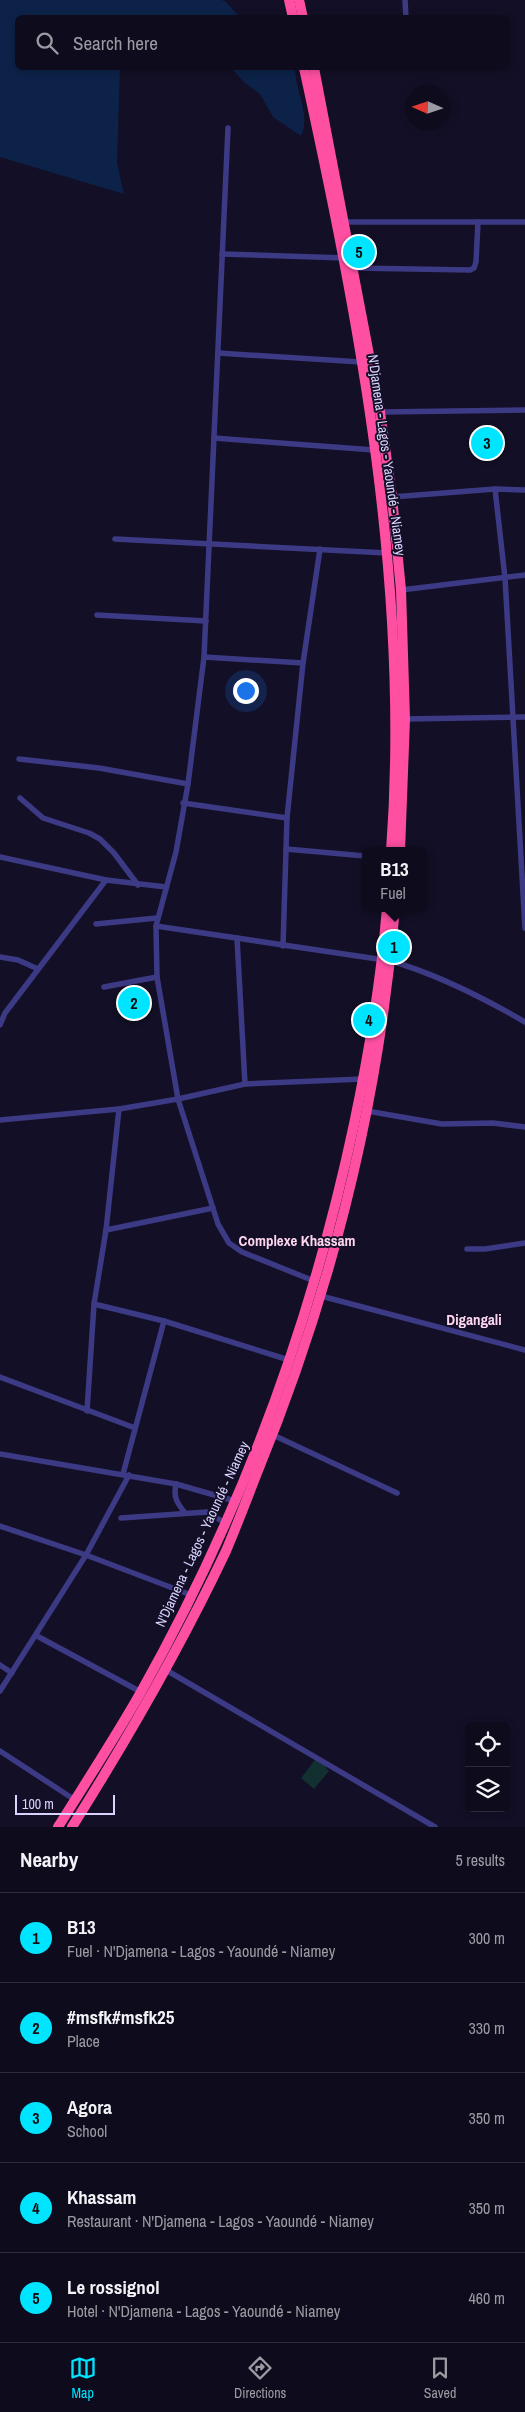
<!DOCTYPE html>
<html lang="en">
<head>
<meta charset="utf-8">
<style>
  :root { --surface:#0e0b1c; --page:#171425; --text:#f1f3f6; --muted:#9b9ba3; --line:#2e2b3b; --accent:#00e5ff }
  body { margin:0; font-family:"Archivo Narrow",sans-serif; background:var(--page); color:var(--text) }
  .controls { position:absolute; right:15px; bottom:15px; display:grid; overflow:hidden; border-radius:8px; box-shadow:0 2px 8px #0003 }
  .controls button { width:45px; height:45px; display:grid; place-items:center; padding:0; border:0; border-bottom:1px solid var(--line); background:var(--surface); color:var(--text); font:25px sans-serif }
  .compass { position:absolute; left:405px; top:85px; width:45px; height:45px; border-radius:50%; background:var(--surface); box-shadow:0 2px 8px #0003; rotate:273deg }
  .scale { position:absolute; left:15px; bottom:12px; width:100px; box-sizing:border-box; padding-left:5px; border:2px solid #d9d4ff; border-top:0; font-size:14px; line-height:18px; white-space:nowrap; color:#d9d4ff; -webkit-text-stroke:4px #130f26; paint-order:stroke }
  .you { position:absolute; left:245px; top:690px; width:18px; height:18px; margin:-12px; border:4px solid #fff; border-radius:50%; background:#1a73e8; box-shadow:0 0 0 8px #1a73e833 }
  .badge { display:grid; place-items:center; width:32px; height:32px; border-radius:50%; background:var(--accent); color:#111; font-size:16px; font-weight:700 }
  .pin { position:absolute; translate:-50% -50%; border:2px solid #fff; box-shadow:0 1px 5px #0006 }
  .popup { position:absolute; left:362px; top:847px; width:65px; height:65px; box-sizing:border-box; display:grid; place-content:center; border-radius:8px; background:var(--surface); filter:drop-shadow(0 1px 4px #0005); font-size:16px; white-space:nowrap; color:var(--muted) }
  .popup b { font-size:19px; color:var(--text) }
  .popup::after { content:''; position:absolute; left:50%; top:100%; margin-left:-10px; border:10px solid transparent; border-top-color:var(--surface) }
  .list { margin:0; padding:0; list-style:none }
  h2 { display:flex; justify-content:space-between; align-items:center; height:65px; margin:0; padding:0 20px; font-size:21px }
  h2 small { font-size:16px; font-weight:400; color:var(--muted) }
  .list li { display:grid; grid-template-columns:32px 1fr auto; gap:15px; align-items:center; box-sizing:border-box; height:90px; padding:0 20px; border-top:1px solid var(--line) }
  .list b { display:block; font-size:19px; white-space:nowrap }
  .list p { margin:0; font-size:16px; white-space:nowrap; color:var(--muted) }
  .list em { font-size:16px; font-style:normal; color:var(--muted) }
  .icon { flex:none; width:28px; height:28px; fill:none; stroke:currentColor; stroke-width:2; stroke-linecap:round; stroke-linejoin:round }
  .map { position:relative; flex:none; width:525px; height:1827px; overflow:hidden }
  .search { position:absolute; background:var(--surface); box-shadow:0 2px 8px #0003; left:15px; right:15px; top:15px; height:55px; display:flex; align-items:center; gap:12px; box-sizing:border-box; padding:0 18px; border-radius:8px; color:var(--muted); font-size:19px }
  .sheet { height:515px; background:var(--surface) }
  nav { display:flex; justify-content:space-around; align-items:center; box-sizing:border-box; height:70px; border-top:1px solid var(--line); background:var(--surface); font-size:14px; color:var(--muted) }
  nav a { display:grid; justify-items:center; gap:2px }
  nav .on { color:var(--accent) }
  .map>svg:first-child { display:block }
  .green { fill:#12302f }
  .water { fill:#0c2248 }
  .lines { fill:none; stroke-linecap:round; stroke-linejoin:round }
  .street { stroke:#3d3a85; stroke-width:5.5 }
  .highway { stroke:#ff4fa3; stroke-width:10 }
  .labels { text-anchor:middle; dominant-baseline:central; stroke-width:4; stroke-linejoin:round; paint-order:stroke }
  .street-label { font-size:14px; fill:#d9d4ff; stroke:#130f26 }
  .neighbourhood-label { font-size:15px; font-weight:bold; fill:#ffd6f0; stroke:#130f26 }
</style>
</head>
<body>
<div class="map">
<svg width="525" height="1827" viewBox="0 0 525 1827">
  <rect width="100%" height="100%" fill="#130f26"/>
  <polygon class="green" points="318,1756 329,1765 326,1768 329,1771 314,1789 301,1778"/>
  <g class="water">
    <polygon points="0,0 221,0 225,1 240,17 18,18 18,68 120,68 117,163 124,194 0,157"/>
    <path d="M231 68H295C295 90 311 115 301 136L273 117 260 94 245 83Z"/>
  </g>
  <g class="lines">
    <g class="street">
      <polyline points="405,0 406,18"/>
      <polyline points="228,128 204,657 188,784 176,852 156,926 157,977 178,1099 218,1224 229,1243 242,1252 314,1281"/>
      <polyline points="342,222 525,222"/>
      <polyline points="222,254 345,258"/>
      <polyline points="354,268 470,270 474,268 476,262 478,222"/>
      <polyline points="218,353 361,362"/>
      <polyline points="380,412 525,410"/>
      <polyline points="214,438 374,450"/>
      <polyline points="495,489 505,578 525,928"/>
      <polyline points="392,497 495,489 525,490"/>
      <polyline points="115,539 387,553"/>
      <polyline points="401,590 525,575"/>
      <polyline points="97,615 206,621"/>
      <polyline points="204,657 303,663"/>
      <polyline points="405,719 525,717"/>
      <polyline points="19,759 99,768 188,784"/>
      <polyline points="20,798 43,818 89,833 100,839 114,853 138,885"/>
      <polyline points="183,803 287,818"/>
      <polyline points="286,849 365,856"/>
      <polyline points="0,857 106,880 166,887"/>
      <polyline points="96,924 157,918"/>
      <path d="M156 926 391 961C439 975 482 997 525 1022"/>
      <polyline points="237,938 245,1084"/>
      <polyline points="283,946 287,818 303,663 320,549"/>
      <polyline points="0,957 18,960 38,969"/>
      <polyline points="104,987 157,977"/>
      <polyline points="0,1025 5,1013 106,880"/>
      <polyline points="367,1111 442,1124 493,1123 525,1127"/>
      <polyline points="0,1120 119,1109 178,1099 245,1084 363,1079"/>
      <polyline points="106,1230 213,1208"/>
      <polyline points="467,1249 485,1249 525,1243"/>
      <polyline points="321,1296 525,1350"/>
      <polyline points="94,1304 164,1321 289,1360"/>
      <polyline points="0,1377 135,1428"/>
      <polyline points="87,1411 94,1304 106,1230 119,1109"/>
      <polyline points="273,1435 397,1493"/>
      <polyline points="0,1454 176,1484 235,1501"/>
      <polyline points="123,1474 164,1321"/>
      <path d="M176 1484C173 1497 177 1503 185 1513"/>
      <polyline points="121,1518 207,1512 225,1523"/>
      <polyline points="0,1526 86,1555 191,1595"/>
      <polyline points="37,1636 141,1692"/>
      <polyline points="0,1665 12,1673"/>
      <polyline points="166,1670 435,1827"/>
      <polyline points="0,1691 86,1555 129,1475"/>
      <polyline points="0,1751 75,1800"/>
    </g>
    <g class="highway">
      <polyline points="289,0 293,18"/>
      <polyline points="299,0 303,18"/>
      <path d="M304 68C360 324 411 587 391 851"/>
      <polyline points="314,68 380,412 392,497 401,590 405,719 400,851"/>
      <path d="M58 1827C86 1782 115 1738 141 1692 241 1514 312 1322 354 1124 369 1053 381 981 387 908"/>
      <path d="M72 1827C128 1738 181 1646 226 1551 237 1525 247 1499 257 1473 331 1293 379 1102 395 908"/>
    </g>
  </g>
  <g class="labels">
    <g class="street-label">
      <text transform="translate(387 455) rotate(82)">N'Djamena - Lagos - Yaoundé - Niamey</text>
      <text transform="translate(202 1534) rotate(-65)">N'Djamena - Lagos - Yaoundé - Niamey</text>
    </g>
    <g class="neighbourhood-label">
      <text x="297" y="1240">Complexe Khassam</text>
      <text x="474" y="1319">Digangali</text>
    </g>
  </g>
</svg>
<div class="controls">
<button><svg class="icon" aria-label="locate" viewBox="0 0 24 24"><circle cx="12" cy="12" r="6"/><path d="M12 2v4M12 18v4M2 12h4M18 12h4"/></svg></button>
<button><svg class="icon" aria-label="layers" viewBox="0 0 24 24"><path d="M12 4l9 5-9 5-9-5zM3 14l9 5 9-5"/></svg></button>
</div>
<svg class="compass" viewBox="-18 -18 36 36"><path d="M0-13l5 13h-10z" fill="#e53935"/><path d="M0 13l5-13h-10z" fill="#9b9ba3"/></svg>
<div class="scale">100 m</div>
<div class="you"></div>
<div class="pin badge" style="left:394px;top:947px">1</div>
<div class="popup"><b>B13</b>Fuel</div>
<div class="pin badge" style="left:134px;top:1003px">2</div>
<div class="pin badge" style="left:487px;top:443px">3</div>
<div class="pin badge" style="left:369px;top:1020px">4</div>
<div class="pin badge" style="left:359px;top:252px">5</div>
<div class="search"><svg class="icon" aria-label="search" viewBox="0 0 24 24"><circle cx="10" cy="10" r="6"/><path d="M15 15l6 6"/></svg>Search here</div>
</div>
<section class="sheet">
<h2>Nearby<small>5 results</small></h2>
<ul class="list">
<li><span class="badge">1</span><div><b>B13</b><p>Fuel · N'Djamena - Lagos - Yaoundé - Niamey</p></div><em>300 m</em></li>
<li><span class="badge">2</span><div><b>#msfk#msfk25</b><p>Place</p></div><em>330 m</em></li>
<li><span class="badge">3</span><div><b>Agora</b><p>School</p></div><em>350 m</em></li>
<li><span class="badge">4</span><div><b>Khassam</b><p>Restaurant · N'Djamena - Lagos - Yaoundé - Niamey</p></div><em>350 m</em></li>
<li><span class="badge">5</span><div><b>Le rossignol</b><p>Hotel · N'Djamena - Lagos - Yaoundé - Niamey</p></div><em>460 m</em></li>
</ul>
</section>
<nav>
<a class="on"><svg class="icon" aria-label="map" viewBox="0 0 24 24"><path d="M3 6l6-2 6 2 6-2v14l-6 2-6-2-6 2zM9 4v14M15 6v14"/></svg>Map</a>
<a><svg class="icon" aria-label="directions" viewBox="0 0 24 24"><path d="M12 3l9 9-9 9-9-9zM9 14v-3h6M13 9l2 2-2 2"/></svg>Directions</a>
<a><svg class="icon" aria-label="saved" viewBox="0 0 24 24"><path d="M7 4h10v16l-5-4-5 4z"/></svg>Saved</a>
</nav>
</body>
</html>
